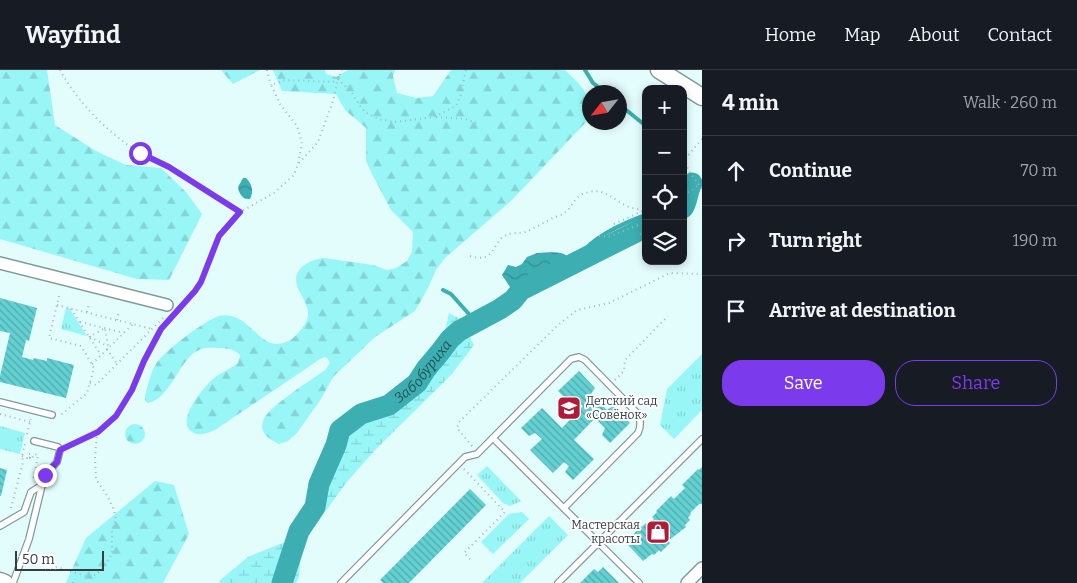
<!DOCTYPE html>
<html lang="en">
<head>
<meta charset="utf-8">
<style>
  :root { --surface:#171b24; --page:#20242c; --text:#f1f3f6; --muted:#9ea1a6; --line:#363941; --accent:#7c3aed }
  body { margin:0; font-family:Bitter,serif; background:var(--page); color:var(--text) }
  .controls { position:absolute; right:15px; top:15px; display:grid; overflow:hidden; border-radius:10px; box-shadow:0 2px 8px #0003 }
  .controls button { width:45px; height:45px; display:grid; place-items:center; padding:0; border:0; border-bottom:1px solid var(--line); background:var(--surface); color:var(--text); font:25px sans-serif }
  .compass { position:absolute; left:582px; top:15px; width:45px; height:45px; border-radius:50%; background:var(--surface); box-shadow:0 2px 8px #0003; rotate:239deg }
  .scale { position:absolute; left:15px; bottom:12px; width:89px; box-sizing:border-box; padding-left:5px; border:2px solid #353f3f; border-top:0; font-size:14px; line-height:18px; white-space:nowrap; color:#353f3f; -webkit-text-stroke:4px #fff; paint-order:stroke }
  .stop { position:absolute; width:15px; height:15px; margin:-11px; border:4px solid #7c3aed; border-radius:50%; background:#fff }
  .stop.end { background:#7c3aed; border-color:#fff; box-shadow:0 1px 5px #0008 }
  .list { margin:0; padding:0; list-style:none }
  h2 { display:flex; justify-content:space-between; align-items:center; height:65px; margin:0; padding:0 20px; font-size:21px }
  h2 small { font-size:16px; font-weight:400; color:var(--muted) }
  .list li { display:grid; grid-template-columns:32px 1fr auto; gap:15px; align-items:center; box-sizing:border-box; height:70px; padding:0 20px; border-top:1px solid var(--line) }
  .list b { display:block; font-size:19px; white-space:nowrap }
  .list em { font-size:16px; font-style:normal; color:var(--muted) }
  .actions { display:flex; gap:10px; padding:15px 20px }
  .actions a { flex:1; padding:11px 0; border:1px solid var(--accent); border-radius:20px; text-align:center; font-size:18px; color:var(--accent) }
  .actions .main { background:var(--accent); color:#fff }
  .icon { flex:none; width:28px; height:28px; fill:none; stroke:currentColor; stroke-width:2; stroke-linecap:round; stroke-linejoin:round }
  .map { position:relative; flex:none; width:702px; height:513px; overflow:hidden }
  header { display:flex; align-items:center; gap:30px; box-sizing:border-box; height:70px; padding:0 25px; background:var(--surface); border-bottom:1px solid var(--line) }
  header strong { font-size:24px }
  nav { display:flex; gap:28px; margin-inline-start:auto; font-size:18px }
  main { display:flex }
  aside { flex:1; background:var(--surface) }
  .map>svg:first-child { display:block }
  .grass { fill:url(#grass-tufts) }
  .forest { fill:url(#forest-firs) }
  .wetland { fill:url(#wetland-marsh) }
  .water { fill:url(#water-waves) }
  .lines { fill:none; stroke-linecap:round; stroke-linejoin:round }
  .stream { stroke:#3daeb1; stroke-width:4 }
  .river { stroke:#3daeb1; stroke-width:21 }
  .building { fill:url(#building-back-hatch) }
  .lane-casing { stroke:#839a9a; stroke-width:8 }
  .street-casing { stroke:#839a9a; stroke-width:14 }
  .secondary-casing { stroke:#839a9a; stroke-width:19 }
  .path { stroke:#a4b8b8; stroke-width:2; stroke-dasharray:1 4; stroke-linecap:butt }
  .lane { stroke:#fff; stroke-width:5.5 }
  .street { stroke:#fff; stroke-width:11 }
  .secondary { stroke:#fff; stroke-width:16 }
  .route { stroke:#7c3aed; stroke-width:6 }
  .labels { text-anchor:middle; dominant-baseline:central; stroke-width:4; stroke-linejoin:round; paint-order:stroke }
  .poi-label { font-size:12px; fill:#353f3f; stroke:#fff; text-anchor:start }
  .water-label { font-size:14px; font-style:italic; fill:#245455; stroke:#fff }
</style>
</head>
<body>
<header>
<strong>Wayfind</strong>
<nav><a>Home</a><a>Map</a><a>About</a><a>Contact</a></nav>
</header>
<main>
<div class="map">
<svg width="702" height="513" viewBox="0 0 702 513">
  <defs>
    <pattern id="grass-tufts" width="24" height="20" patternUnits="userSpaceOnUse" patternTransform="scale(1.25)"><rect width="24" height="20" fill="#98f6f7"/><path d="M3 7l-1-3M5 7V3M7 7l1-3M15 17l-1-3M17 17v-4M19 17l1-3" fill="none" stroke="#84d4d5"/></pattern>
    <pattern id="forest-firs" width="22" height="20" patternUnits="userSpaceOnUse" patternTransform="scale(1.25)"><rect width="22" height="20" fill="#98f6f7"/><path d="M5 1l3.5 6h-7zM16 11l3.5 6h-7z" fill="#84d4d5"/></pattern>
    <pattern id="wetland-marsh" width="20" height="14" patternUnits="userSpaceOnUse" patternTransform="scale(1.25)"><rect width="20" height="14" fill="#98f6f7"/><path d="M1 5h8M5 5V1M11 12h8M15 12V8" fill="none" stroke="#84d4d5"/></pattern>
    <pattern id="water-waves" width="16" height="10" patternUnits="userSpaceOnUse" patternTransform="scale(1.25)"><rect width="16" height="10" fill="#3daeb1"/><path d="M0 5q4-4 8 0t8 0" fill="none" stroke="#348f91"/></pattern>
    <pattern id="building-back-hatch" width="6" height="6" patternUnits="userSpaceOnUse" patternTransform="scale(1.25)"><rect width="6" height="6" fill="#63d0d2"/><path d="M-1 5l2 2M0 0l6 6M5-1l2 2" fill="none" stroke="#52aaac"/></pattern>
  </defs>
  <rect width="100%" height="100%" fill="#e3fcfc"/>
  <g class="grass">
    <polygon points="66,238 69,238 87,266 61,259"/>
    <polygon points="702,284 702,340 674,369 660,355 667,319"/>
    <polygon points="0,356 25,363 20,384 0,379"/>
    <polygon points="487,396 521,431 510,436 503,433 477,405"/>
    <polygon points="522,442 529,449 493,484 481,472 509,444"/>
    <polygon points="549,446 568,465 520,513 482,513"/>
  </g>
  <g class="forest">
    <polygon points="0,0 47,0 55,55 96,81 126,95 161,98 186,122 202,144 169,210 137,209 0,169"/>
    <polygon points="221,0 260,0 233,14"/>
    <path d="M270 0H325L326 4 336 7 348 0H395L393 6 397 23 416 28 433 26 451 0H565C584 19 590 21 589 49L511 131 445 188 436 200 428 218 415 241 375 267 333 307 321 329 297 363 288 371 279 374C270 369 259 364 263 351 266 338 313 309 325 300L330 293 328 289 325 287 320 289 215 360C207 363 200 367 192 362 176 352 200 322 209 313 218 303 228 301 238 293L240 285C235 279 226 278 218 278 212 278 204 277 199 280 180 287 171 329 148 333L145 330V326C148 316 150 303 156 294 163 282 202 253 216 247 220 245 226 245 231 246 255 251 264 288 293 268 299 263 307 253 308 246 310 229 287 215 300 199 306 192 316 189 324 188L373 195 387 200 396 198 407 191 412 182 413 162 391 140 371 102 366 91V58L345 40 336 24 282 21 273 0Z"/>
    <circle cx="135" cy="364" r="10"/>
    <polygon points="155,411 174,415 189,464 163,513 66,513 86,468"/>
  </g>
  <polygon class="wetland" points="449,243 460,249 474,275 451,305 376,379 346,413 310,463 301,481 299,507 296,513 221,513 219,511 248,487 285,472 320,404 337,359 356,343 389,330 410,312 445,261"/>
  <g class="water">
    <path d="M243 108H246C252 114 254 121 250 129 243 130 239 124 238 117Z"/>
    <path d="M537 183C552 183 569 178 572 196L553 206 525 228 518 229 502 205 508 195 516 197 522 194 527 187Z"/>
  </g>
  <g class="lines">
    <g class="stream">
      <polyline points="585,0 593,13 605,22"/>
      <polyline points="620,35 646,56"/>
      <path d="M578 190C586 169 626 152 646 145"/>
      <polyline points="443,220 451,224 476,252"/>
    </g>
    <g class="river">
      <path d="M683 138C688 132 687 121 692 113"/>
      <path id="s1" d="M282 513 299 461 315 437 319 414 336 375 340 360 361 344 389 335 417 313 426 299 441 281 450 269 459 261 500 239 513 230 521 220 646 157"/>
    </g>
  </g>
  <g class="building">
    <polygon points="0,228 37,238 29,271 26,270 22,287 33,290 34,288 47,291 47,288 74,295 66,328 0,312 0,306 10,263 0,261"/>
    <polygon points="579,301 595,318 591,324 607,340 613,336 630,353 610,373 602,365 605,358 595,348 574,370 594,389 573,410 565,402 569,396 564,392 553,403 530,380 542,369 535,363 529,366 521,358 542,338 562,358 583,336 572,326 566,329 558,321"/>
    <polygon points="702,397 702,434 699,434 690,443 691,444 688,448 690,450 685,455 686,457 668,471 670,473 661,482 659,480 654,485 652,484 643,491 628,475 633,470 630,468 641,456 642,457 646,453 648,455 654,449 652,447 657,442 656,441 671,426 674,429 685,418 682,415 698,399 699,400"/>
    <polygon points="0,398 7,400 1,426 0,426"/>
    <polygon points="470,419 486,435 409,513 383,513 380,510"/>
    <polygon points="603,497 619,513 580,513 594,499 598,502"/>
  </g>
  <g class="lines">
    <g class="lane-casing">
      <g id="lane">
        <polyline points="0,332 52,345"/>
        <polyline points="493,368 639,513"/>
        <polyline points="0,456 24,442 31,422 42,415"/>
        <polyline points="13,513 29,469 44,407 57,392 60,380 58,377 34,371"/>
        <path d="M341 513 465 387 477 384 571 289 579 287 585 290 637 343C641 348 641 357 638 363L564 438"/>
        <polyline points="558,513 702,369"/>
      </g>
    </g>
    <g class="street-casing">
      <g id="street">
        <polyline points="0,193 167,235"/>
        <polyline points="687,513 702,498"/>
      </g>
    </g>
    <g class="secondary-casing">
      <g id="secondary">
        <polyline points="659,0 702,27"/>
        <polyline points="0,511 5,513"/>
      </g>
    </g>
    <g class="path">
      <path d="M60 0C78 33 108 63 140 83 150 89 161 93 171 99 194 113 217 127 240 142"/>
      <polyline points="267,0 271,15"/>
      <polyline points="338,9 352,23 362,39 367,43 378,49 395,52 434,47 456,36 460,27 466,0"/>
      <polyline points="436,47 465,49 479,54"/>
      <polyline points="702,69 685,89 688,100 702,119"/>
      <polyline points="299,93 318,72 333,31 338,9"/>
      <polyline points="683,123 691,121 698,115"/>
      <polyline points="614,154 645,140"/>
      <polyline points="640,164 644,162 646,155"/>
      <polyline points="599,166 608,167 646,152"/>
      <path d="M470 186C496 194 491 173 506 165 512 162 519 164 525 162 533 159 541 154 549 150 554 147 559 146 563 144 574 137 573 125 589 122 605 118 613 130 627 136 633 139 639 139 646 140"/>
      <polyline points="59,226 49,268 81,276 94,298 87,323 61,345"/>
      <polyline points="57,235 152,259"/>
      <polyline points="178,238 188,230 201,211 219,165 229,154 240,142 274,123 294,105 298,94 302,74 299,62 297,56 280,34 271,15 285,10 333,12 338,9 342,0"/>
      <polyline points="71,239 101,285"/>
      <polyline points="87,242 89,234"/>
      <polyline points="117,250 119,241"/>
      <polyline points="80,252 124,263"/>
      <polyline points="89,267 105,258 108,276"/>
      <polyline points="90,267 107,276"/>
      <polyline points="107,279 117,294"/>
      <polyline points="92,294 133,254"/>
      <polyline points="615,310 624,301 625,290 668,246"/>
      <polyline points="90,313 96,315 164,247"/>
      <polyline points="0,344 30,352"/>
      <polyline points="27,364 31,349"/>
      <polyline points="68,376 97,362 116,346 133,319 144,291 161,259 173,246"/>
      <polyline points="472,376 457,358 459,352 557,256 577,240 609,233 670,203 702,204"/>
      <polyline points="22,386 27,388 29,384 31,384 30,388 32,389 34,384 38,385 33,411"/>
      <polyline points="464,399 505,442 464,483 470,489"/>
      <polyline points="11,438 23,392 22,386 25,373"/>
      <polyline points="52,500 55,497 60,498 89,507 95,505 103,498 112,484 112,461 116,449 114,440 108,427 96,409 95,388 97,363"/>
      <polyline points="73,513 74,509"/>
    </g>
    <use href="#lane" class="lane"/>
    <use href="#street" class="street"/>
    <use href="#secondary" class="secondary"/>
  </g>
  <g class="lines">
    <polyline class="route" points="45,405 57,392 60,380 98,362 116,346 132,320 144,291 161,259 195,221 201,212 219,166 240,142 169,97 140,83"/>
  </g>
  <defs>
    <g id="school-square" transform="scale(1.25)"><rect x="-9" y="-9" width="18" height="18" rx="4" fill="#af1b39" stroke="#fff"/><path d="M0-5L7-2L0 1L-7-2ZM-4 1L0 2.5L4 1V4Q0 6-4 4Z" fill="#fff"/></g>
    <g id="shop-square" transform="scale(1.25)"><rect x="-9" y="-9" width="18" height="18" rx="4" fill="#af1b39" stroke="#fff"/><path d="M-5-2.5h2.3a2.7 3.5 0 0 1 5.4 0H5L5.5 6h-11ZM-1.5-2.5h3a1.5 2.3 0 0 0-3 0Z" fill="#fff"/></g>
  </defs>
  <g fill-rule="evenodd">
    <use href="#school-square" x="569" y="338"/>
    <use href="#shop-square" x="658" y="462"/>
  </g>
  <g class="labels">
    <g class="poi-label">
      <text x="586" y="331">Детский сад<tspan x="586" dy="14">«Совёнок»</tspan></text>
      <text x="640" y="455" text-anchor="end">Мастерская<tspan x="640" dy="14">красоты</tspan></text>
    </g>
    <g class="water-label">
      <text stroke="none"><textPath href="#s1" startOffset="269">Забобуриха</textPath></text>
    </g>
  </g>
</svg>
<div class="controls">
<button>+</button>
<button>−</button>
<button><svg class="icon" aria-label="locate" viewBox="0 0 24 24"><circle cx="12" cy="12" r="6"/><path d="M12 2v4M12 18v4M2 12h4M18 12h4"/></svg></button>
<button><svg class="icon" aria-label="layers" viewBox="0 0 24 24"><path d="M12 4l9 5-9 5-9-5zM3 14l9 5 9-5"/></svg></button>
</div>
<svg class="compass" viewBox="-18 -18 36 36"><path d="M0-13l5 13h-10z" fill="#e53935"/><path d="M0 13l5-13h-10z" fill="#9ea1a6"/></svg>
<div class="scale">50 m</div>
<div class="stop" style="left:140px;top:83px"></div>
<div class="stop end" style="left:45px;top:405px"></div>
</div>
<aside>
<h2>4 min<small>Walk · 260 m</small></h2>
<ul class="list">
<li><svg class="icon" aria-label="ahead" viewBox="0 0 24 24"><path d="M12 20V5M6 11l6-6 6 6"/></svg><div><b>Continue</b></div><em>70 m</em></li>
<li><svg class="icon" aria-label="right" viewBox="0 0 24 24"><path d="M7 20v-9h11M14 6l5 5-5 5"/></svg><div><b>Turn right</b></div><em>190 m</em></li>
<li><svg class="icon" aria-label="arrive" viewBox="0 0 24 24"><path d="M6 21V4h12l-3 4 3 4H6"/></svg><div><b>Arrive at destination</b></div></li>
</ul>
<div class="actions"><a class="main">Save</a><a>Share</a></div>
</aside>
</main>
</body>
</html>
